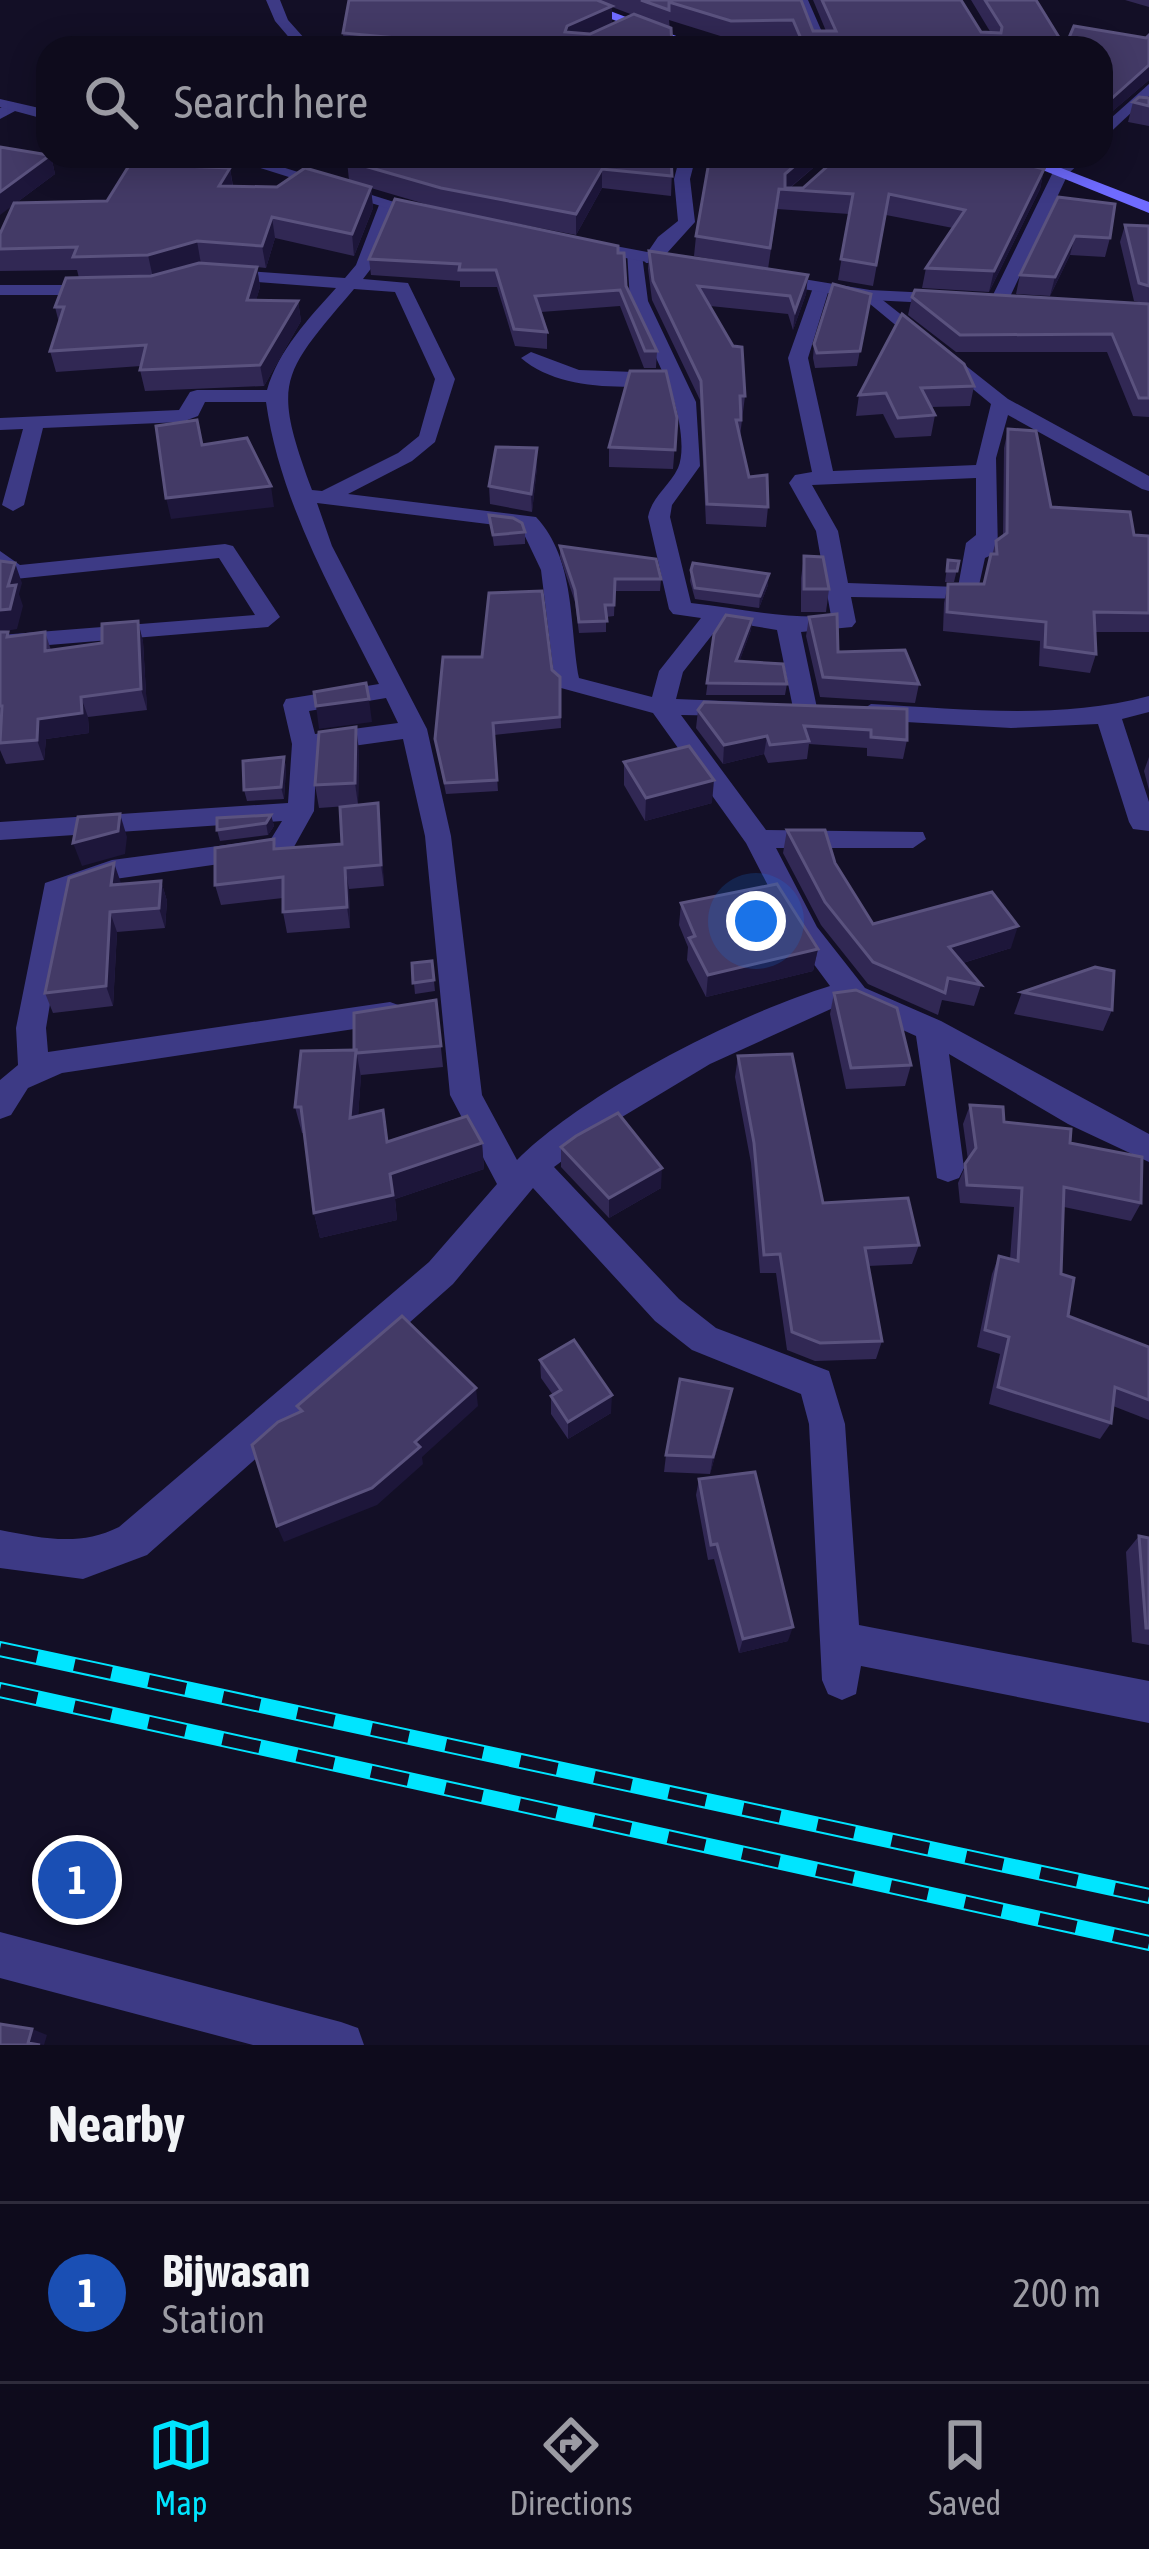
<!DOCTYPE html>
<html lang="en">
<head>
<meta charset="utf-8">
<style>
  :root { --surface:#0e0b1c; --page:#1c1929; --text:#f1f3f6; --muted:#9b9ba3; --line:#2e2b3b; --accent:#00e5ff }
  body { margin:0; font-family:"Asap Condensed",sans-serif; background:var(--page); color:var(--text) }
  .you { position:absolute; left:756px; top:921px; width:42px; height:42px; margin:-30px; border:9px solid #fff; border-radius:50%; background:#1a73e8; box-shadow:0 0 0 18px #1a73e833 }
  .badge { display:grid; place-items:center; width:78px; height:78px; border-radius:50%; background:var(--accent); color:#fff; font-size:39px; font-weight:700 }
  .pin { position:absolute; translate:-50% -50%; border:6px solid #fff; box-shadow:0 3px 12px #0006 }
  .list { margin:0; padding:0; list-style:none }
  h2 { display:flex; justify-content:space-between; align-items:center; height:156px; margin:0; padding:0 48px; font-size:51px }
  h2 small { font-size:39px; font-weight:400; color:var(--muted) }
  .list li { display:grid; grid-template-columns:78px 1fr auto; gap:36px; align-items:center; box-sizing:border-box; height:180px; padding:0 48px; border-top:3px solid var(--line) }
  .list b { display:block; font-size:45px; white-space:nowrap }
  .list p { margin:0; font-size:39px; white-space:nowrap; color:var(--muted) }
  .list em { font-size:39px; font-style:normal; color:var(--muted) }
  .icon { flex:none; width:66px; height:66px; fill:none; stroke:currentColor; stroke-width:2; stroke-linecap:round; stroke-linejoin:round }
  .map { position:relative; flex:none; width:1149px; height:2045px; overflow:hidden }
  .search { position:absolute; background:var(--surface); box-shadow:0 6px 30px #0003; left:36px; right:36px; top:36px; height:132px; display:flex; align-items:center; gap:30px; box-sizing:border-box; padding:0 42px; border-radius:36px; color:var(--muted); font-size:45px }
  .sheet { height:336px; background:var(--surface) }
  nav { display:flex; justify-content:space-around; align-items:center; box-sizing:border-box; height:168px; border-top:3px solid var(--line); background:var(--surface); font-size:33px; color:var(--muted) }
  nav a { display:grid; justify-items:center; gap:6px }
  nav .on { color:var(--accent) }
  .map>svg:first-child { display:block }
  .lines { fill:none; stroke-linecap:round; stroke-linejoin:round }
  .minor { fill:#3d3a85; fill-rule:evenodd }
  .tertiary { fill:#3d3a85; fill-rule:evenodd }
  .secondary { fill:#6f6bff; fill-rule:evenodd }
  .rail-casing { stroke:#00e5ff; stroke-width:16 }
  .rail { stroke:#130f26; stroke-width:12; stroke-dasharray:38; stroke-linecap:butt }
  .wall { fill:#312854; fill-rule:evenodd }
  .shaded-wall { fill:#1d163a }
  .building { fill:#433a66; stroke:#5a527e; stroke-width:3 }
</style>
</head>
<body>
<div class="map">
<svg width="1149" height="2045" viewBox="0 0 1149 2045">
  <rect width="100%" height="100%" fill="#130f26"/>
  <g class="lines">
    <g class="minor">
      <polygon points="266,0 280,0 288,20 313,48 298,48 275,21"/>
      <polygon points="794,0 808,0 829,48 815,48"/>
      <polygon points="12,102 17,104 17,110 0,119 0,108"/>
      <polygon points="680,156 696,156 690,179 695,222 658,263 646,263 643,259 658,237 678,221 674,179"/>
      <path d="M387 200 395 205 373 266 363 279 408 283 455 379 435 442 412 461 348 494 536 517C576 560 569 624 579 678L652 697 659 671 701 618 673 614 669 609 648 517C652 496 669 487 678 468 687 448 677 404 668 384 622 389 558 390 521 358L531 352 579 370 663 373 630 301 627 251 642 255 648 301 696 402 700 466 672 505 670 517 691 603C738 608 784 619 831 616L816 531 789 483 795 475 812 472 788 358 815 282 830 286 808 358 833 471 976 465 991 404 864 299 861 295 870 290 1008 399 1149 476V491L1142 489 1008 415 996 458 998 552 985 558 976 599 851 597 856 622 852 627 801 632 817 708 805 716 793 708 777 630 723 621 683 672 676 699 748 702 751 708 739 716 681 715 766 830 923 832 926 839 913 848H776L817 927 865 988 941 1021 1149 1134V1162L1068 1124 949 1054 964 1168 959 1178 948 1182 937 1178 916 1036 852 1007 833 1008 710 1064 617 1120 554 1167 679 1299 716 1328 829 1371 845 1424 859 1625 1149 1681V1723L861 1666 856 1694 842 1700 828 1694 822 1680 809 1424 801 1394 692 1350 655 1321 533 1188 453 1284 147 1555 83 1579 0 1568V1530C42 1538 79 1547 119 1527L429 1262 497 1184 450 1095 425 836 403 739 317 751 314 811 290 854 115 879 68 896 46 1028 48 1052 390 1002 401 1006 405 1014 401 1022 62 1073 28 1088 11 1115 0 1119V1080L18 1065 16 1028 45 883 112 860 271 839 282 821 0 840V822L288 803 292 744 283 705 286 699 379 684C334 595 280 502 266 402H205L198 416 182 422 43 428 24 505 13 511 2 505 23 429 0 430V418L179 410 190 392 197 390H267C278 351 309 318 336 288L219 279 210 274 219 269 345 278 356 265 379 205ZM354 289 395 292 435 379 419 436 398 453 322 491 312 490C272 381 280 376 354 289ZM976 478V535L966 543 958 587 848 583 838 531 812 485ZM317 503 521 528 541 570 554 676 561 688 653 713 746 843 796 940 830 986C738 1014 585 1092 517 1160L482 1095 451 836 427 729 332 546ZM386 698 398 723 315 734 309 711Z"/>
      <polygon points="0,285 102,285 111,290 102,295 0,295"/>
      <polygon points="225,544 233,546 280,617 268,627 0,649 0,635 255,615 219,558 15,579 0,570 0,551 20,565"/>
      <path d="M1149 696V712L1122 719 1149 802V831L1133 829 1129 822 1098 724 1011 728 871 720 859 712 871 704C964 709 1058 720 1149 696Z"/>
      <polygon points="0,1932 341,2022 358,2028 364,2045 253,2045 0,1978"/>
    </g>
    <g class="tertiary">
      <polygon points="1149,84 1149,96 1101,141 1101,127"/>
      <polygon points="0,99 48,110 48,120 0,107"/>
      <polygon points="222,156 247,156 439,216 425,220"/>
      <polygon points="1070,156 1087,156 1068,174 1008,301 993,305 990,301 1053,172"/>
      <polygon points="578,239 690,260 699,265 690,270 572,248 569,244"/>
      <polygon points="767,273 870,290 951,294 960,299 951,304 870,300 761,282 758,278"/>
    </g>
    <g class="secondary">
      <polygon points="561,0 581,0 708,48 688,48"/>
      <polygon points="1008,156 1030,156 1149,202 1149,213"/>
    </g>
    <g class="rail-casing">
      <g id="rail">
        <polyline points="0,1649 1149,1896"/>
        <polyline points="0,1690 1149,1943"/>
      </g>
    </g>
    <use href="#rail" class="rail"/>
  </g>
  <g class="wall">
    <path d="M349 0H801L813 31H826L813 0H961L981 32 991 33 971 0H1036L1065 47 1074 26 1146 38 1149 35V80L1101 121V48H795L791 38 730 39 669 20 672 48H344L343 33ZM612 7 633 15 590 34 612 24Z"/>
    <polygon points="1125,0 1149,0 1149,7"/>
    <polygon points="1149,98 1149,126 1128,122 1133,102"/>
    <polygon points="51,156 55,174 16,203 107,201 169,156 171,165 230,168 233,186 277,187 349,180 347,161 676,156 672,171 671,196 602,188 576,235 442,209 371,188 373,208 354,256 275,238 266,268 257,267 260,287 256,300 298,301 301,321 264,386 145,391 140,370 141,366 56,372 50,351 59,323 55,307 79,278 77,270 0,271 0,234 13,205"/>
    <polygon points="710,156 827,156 790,188 803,188 1021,156 1020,163 1044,169 1040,189 989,292 922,288 926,268 953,228 886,215 873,286 838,280 849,214 777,209 768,269 694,256 696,236"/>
    <polygon points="1058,197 1110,238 1105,257 1070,255 1050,296 1016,294 1020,275"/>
    <polygon points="1125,225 1149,226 1149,417 1133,416 1107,352 956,352 908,315 912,297 1147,304 1134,301 1120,242"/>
    <polygon points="649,251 808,275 806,294 793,330 788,314 710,306 745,396 740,436 749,477 768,507 766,527 706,524 700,400 652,300 648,269"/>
    <polygon points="618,253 626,286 657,351 656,368 644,368 620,306 541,312 547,332 547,349 515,346 497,287 460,287 460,281 371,275 369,259"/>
    <polygon points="871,294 857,366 815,368 813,358 814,344"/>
    <polygon points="902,314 974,386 970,406 931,407 935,415 931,436 895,438 883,414 856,416 859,395"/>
    <polygon points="677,418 673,469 609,467 609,447"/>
    <polygon points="1008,429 1051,507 1134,535 1149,536 1149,632 1095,632 1096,654 1090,673 1039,666 1040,641 943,631 944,603 948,584 984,584 996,541 1003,536 1004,448"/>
    <polygon points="537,448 537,467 532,512 490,504 489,486"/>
    <polygon points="489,515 525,532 525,544 494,546"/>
    <polygon points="560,546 661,579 660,591 615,591 614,616 606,617 606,632 579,633 575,602 560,557"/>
    <polygon points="804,556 829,589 826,612 801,612 801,578"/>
    <polygon points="948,560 959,561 954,582 945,582"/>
    <polygon points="691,570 768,585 759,608 695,599 690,581"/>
    <polygon points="809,617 838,652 919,684 915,703 820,697 806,636"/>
    <polygon points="752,619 751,630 739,662 787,684 785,695 706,695 714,634"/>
    <polygon points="138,621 143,642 147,710 88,717 89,733 46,739 44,760 6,764 0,750 0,632 8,632 10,637 45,632 51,650 102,643"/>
    <polygon points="552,670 560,677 561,728 494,735 498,791 446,794 435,739"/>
    <polygon points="907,709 907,740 903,759 867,756 867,748 809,744 807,759 768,763 764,754 723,764 696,728 698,710"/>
    <polygon points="359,750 358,805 378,803 384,886 349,889 350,928 287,933 283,912 283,898 221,905 215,885 274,839 276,849 342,844 347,806 319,808 315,785"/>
    <polygon points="284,757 286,768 284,799 247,801 244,790"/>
    <polygon points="1149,757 1149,790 1144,771"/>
    <polygon points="624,762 712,803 645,821 624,785"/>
    <polygon points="271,815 274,826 268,835 220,841 217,830"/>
    <polygon points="787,830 835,863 873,924 1011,948 963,963 981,985 974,1006 942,1000 938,1015 868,984 821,925 783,853"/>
    <polygon points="161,881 167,901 165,928 117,932 113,1006 53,1013 45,993 121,884"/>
    <polygon points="681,903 818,949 813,971 706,997 687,960 688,947 679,925"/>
    <polygon points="432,961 435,991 415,994 412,963"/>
    <polygon points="1022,992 1112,1010 1103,1031 1014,1014"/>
    <polygon points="834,993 911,1065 905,1086 846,1089 830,1014"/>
    <polygon points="436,1000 443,1067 361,1075 358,1116 389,1142 482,1143 484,1169 395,1199 397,1220 320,1238 314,1213 304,1133 302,1133 295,1107 354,1050"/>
    <polygon points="738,1056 823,1203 919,1245 912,1264 868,1266 882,1341 876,1359 815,1361 787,1350 776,1273 760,1273 751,1163 735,1077"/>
    <polygon points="970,1105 1004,1122 1070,1143 1141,1203 1131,1221 1064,1207 1061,1274 1068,1316 1149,1347 1149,1420 1113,1406 1111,1423 1100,1439 989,1404 1000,1354 977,1347 992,1274 999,1256 1010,1259 1014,1207 960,1203 958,1183 968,1160 963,1124"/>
    <polygon points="561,1147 661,1188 609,1218 561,1167"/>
    <polygon points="540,1360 611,1413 568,1439 551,1414 551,1396 553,1395 541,1378"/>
    <polygon points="729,1406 710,1474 664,1472 666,1455"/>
    <polygon points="699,1479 788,1641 739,1653 714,1559 708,1560 696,1495"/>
    <polygon points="1139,1536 1149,1538 1149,1645 1132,1642 1126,1552"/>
  </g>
  <g class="shaded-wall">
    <polygon points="612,6 612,24 566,48 567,26"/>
    <polygon points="1149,65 1149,80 1101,121 1103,104"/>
    <polygon points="51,156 55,174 0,215 0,192"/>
    <polygon points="806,156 827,156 788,189 784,189 785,174"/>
    <polygon points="230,168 233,189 219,186"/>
    <polygon points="602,169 602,188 576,235 576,214"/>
    <polygon points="1044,169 1040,189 989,292 994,271"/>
    <polygon points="371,187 373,208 354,256 352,234"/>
    <polygon points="272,217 275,238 266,268 262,246"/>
    <polygon points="1075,236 1070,255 1050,296 1055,277"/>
    <polygon points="197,241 201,264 153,278 148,255"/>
    <polygon points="257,267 260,287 250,321 247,300"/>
    <polygon points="808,275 806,294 793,330 795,311"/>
    <polygon points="298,301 301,321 264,386 260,365"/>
    <polygon points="537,448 537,467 532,512 531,494"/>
    <polygon points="271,486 274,507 171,519 166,498"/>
    <polygon points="15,563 22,583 19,594 23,606 17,629 0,632 0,610"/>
    <polygon points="769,574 768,585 759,608 760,596"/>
    <polygon points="752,619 751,630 735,673 736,661"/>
    <polygon points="138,621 143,642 147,710 141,689"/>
    <polygon points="81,697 88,717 89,733 46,739 44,760 37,740 38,719"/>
    <polygon points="369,699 372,722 319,729 316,706"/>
    <polygon points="356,727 359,750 358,805 355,783"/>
    <polygon points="767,736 764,754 723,764 724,745"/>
    <polygon points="284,757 286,768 284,799 281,787"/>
    <polygon points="714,780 712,803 645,821 646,798"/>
    <polygon points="378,803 381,824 384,886 381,865"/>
    <polygon points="120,814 127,837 125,854 82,866 73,843"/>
    <polygon points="271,815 274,826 268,835 266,823"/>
    <polygon points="114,863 121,883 118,904 111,885"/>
    <polygon points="345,868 349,889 350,928 347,907"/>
    <polygon points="161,881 167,901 165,928 159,908"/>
    <polygon points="110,912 117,932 113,1006 106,986"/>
    <polygon points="1018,926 1011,948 943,969 949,947"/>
    <polygon points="818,949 813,971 706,997 708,975"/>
    <polygon points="356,1050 361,1077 356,1144 350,1118"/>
    <polygon points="482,1143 484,1169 395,1199 397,1220 320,1238 314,1213 390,1174"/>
    <polygon points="662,1168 661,1188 609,1218 609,1198"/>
    <polygon points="476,1388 478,1406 422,1457 423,1464 377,1505 284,1542 277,1526 415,1442"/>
    <polygon points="732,1389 729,1406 710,1474 713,1457"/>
    <polygon points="612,1395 611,1413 568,1439 568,1422"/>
    <polygon points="793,1627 788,1641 739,1653 743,1639"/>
    <polygon points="32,2029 47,2035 44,2045 28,2043"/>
  </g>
  <g class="building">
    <polygon points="349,0 597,0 612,6 567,26 565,32 590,34 634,14 671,28 672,48 390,48 397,38 343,33"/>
    <polygon points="641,0 801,0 813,31 836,31 822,0 961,0 981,32 1001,33 1002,27 985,0 1036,0 1065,47 1074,26 1146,38 1149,35 1149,65 1101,108 1101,48 805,48 793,20 731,21 669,2 669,10"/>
    <polygon points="1139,97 1149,98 1149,106 1133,102"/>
    <polygon points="0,147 48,155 49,156 0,192"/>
    <polygon points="135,156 166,156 161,165 230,168 219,186 277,187 305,168 371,187 352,234 272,217 262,246 197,241 148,255 73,257 77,247 0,249 0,234 14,203 107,201"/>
    <polygon points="352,156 671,156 672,176 602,169 576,214 441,188 347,161"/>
    <polygon points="710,156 806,156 785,174 785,188 803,188 839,156 1013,156 1008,160 1044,169 994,271 926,268 965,210 889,194 876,265 841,259 853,194 779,189 770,248 696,236"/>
    <polygon points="1058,197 1115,204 1110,238 1075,236 1055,277 1020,275"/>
    <polygon points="395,199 618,246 618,253 624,253 626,286 657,351 645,351 620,290 535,296 547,332 514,329 496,270 459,270 460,264 369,259"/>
    <polygon points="1125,225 1149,226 1149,286 1139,283"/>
    <polygon points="649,251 808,275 795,311 790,296 698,286 733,346 742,347 745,396 740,396 741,420 736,420 749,477 767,475 768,507 707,504 701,381 653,281"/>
    <polygon points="199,263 257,267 247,300 298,301 260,365 140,370 146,345 50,351 64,307 55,307 66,278 151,276"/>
    <polygon points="833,284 871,294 860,351 817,353 814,344"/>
    <polygon points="915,290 1149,304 1149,398 1139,398 1112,334 960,335 912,297"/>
    <polygon points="902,314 964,364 974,386 921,388 935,415 898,418 886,393 859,395"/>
    <polygon points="630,371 666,371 677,418 675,450 609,447"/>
    <polygon points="197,420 202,445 247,438 271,486 166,498 156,426"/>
    <polygon points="1008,429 1036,431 1051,507 1130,512 1134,535 1149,536 1149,613 1094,612 1096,654 1045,647 1046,622 947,612 948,584 984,584 991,554 997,554 996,541 1007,533"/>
    <polygon points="496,447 537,448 531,494 489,486"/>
    <polygon points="489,515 513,518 522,523 525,532 493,535"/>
    <polygon points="560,546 656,559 661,579 615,579 614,605 605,605 607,621 579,622 575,590"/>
    <polygon points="804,556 823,557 829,589 804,589"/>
    <polygon points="948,560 959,561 957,571 947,571"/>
    <polygon points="0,561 15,563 8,586 16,585 10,609 0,610"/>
    <polygon points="693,563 769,574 760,596 695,588 691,570"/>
    <polygon points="542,591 552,670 560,677 560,717 493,723 497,780 445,783 435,739 443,657 482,657 489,593"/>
    <polygon points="837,614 838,652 905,650 919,684 823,677 809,617"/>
    <polygon points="726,615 752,619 736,661 783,664 787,684 707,683 714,634"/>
    <polygon points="138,621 141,689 81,697 82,713 38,719 37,740 0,743 2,706 0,706 0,632 8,632 7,637 45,632 45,651 102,643 102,624"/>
    <polygon points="366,683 369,699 316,706 314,692"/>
    <polygon points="704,702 907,709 907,740 871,737 871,730 804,726 809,741 770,745 767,736 724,745 698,710"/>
    <polygon points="356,727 355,783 315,785 319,732"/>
    <polygon points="689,746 714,780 646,798 624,762"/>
    <polygon points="284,757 281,787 244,790 243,761"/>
    <polygon points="378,803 381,865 345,868 347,907 283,912 283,877 215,885 215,848 274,839 274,849 342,844 340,807"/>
    <polygon points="120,814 118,831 73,843 78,817"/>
    <polygon points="271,815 266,823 217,830 217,818"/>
    <polygon points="787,830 825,830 835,863 873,924 992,892 1018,926 949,947 981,985 948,978 945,993 873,962 825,902"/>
    <polygon points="114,863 111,885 161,881 159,908 110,912 106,986 45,993 69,878"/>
    <polygon points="777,884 818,949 708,975 689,938 695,936 681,903"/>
    <polygon points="432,961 434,980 413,983 412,963"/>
    <polygon points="1095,967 1114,971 1112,1010 1022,992"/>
    <polygon points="856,990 897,1008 911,1065 851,1068 834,993"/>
    <polygon points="436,1000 441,1046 356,1053 356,1050 354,1050 354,1013"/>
    <polygon points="356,1050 350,1118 383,1110 387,1142 467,1116 482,1143 390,1174 393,1195 314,1213 301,1107 295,1107 301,1051"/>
    <polygon points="792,1054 823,1203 908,1198 919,1245 865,1248 882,1341 820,1343 792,1332 780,1254 764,1255 754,1143 738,1056"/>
    <polygon points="970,1105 1003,1107 1004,1122 1071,1129 1070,1143 1142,1157 1141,1203 1064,1187 1061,1274 1074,1278 1068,1316 1149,1347 1149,1400 1115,1387 1111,1423 998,1387 1009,1337 985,1330 999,1256 1018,1261 1022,1188 967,1185 965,1164 976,1148"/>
    <polygon points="618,1113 662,1168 609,1198 561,1147 576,1136"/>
    <polygon points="402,1316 476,1388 415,1442 420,1447 372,1488 277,1526 252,1445 278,1422 302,1411 297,1406"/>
    <polygon points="574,1340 612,1395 568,1422 551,1396 561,1390 540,1360"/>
    <polygon points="680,1379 732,1389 713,1457 666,1455"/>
    <polygon points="755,1472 793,1627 743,1639 717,1544 711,1545 699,1479"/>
    <polygon points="1139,1536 1149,1538 1149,1628 1146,1628"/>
    <polygon points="0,2024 32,2029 28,2043 40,2045 0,2045"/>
  </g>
</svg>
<div class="you"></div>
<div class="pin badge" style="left:77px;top:1880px;background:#1a4fb4">1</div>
<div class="search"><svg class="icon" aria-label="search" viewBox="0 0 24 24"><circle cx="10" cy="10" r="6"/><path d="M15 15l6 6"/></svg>Search here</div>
</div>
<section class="sheet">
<h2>Nearby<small></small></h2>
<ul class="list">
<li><span class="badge" style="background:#1a4fb4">1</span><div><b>Bijwasan</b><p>Station</p></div><em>200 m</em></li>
</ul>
</section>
<nav>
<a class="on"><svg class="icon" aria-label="map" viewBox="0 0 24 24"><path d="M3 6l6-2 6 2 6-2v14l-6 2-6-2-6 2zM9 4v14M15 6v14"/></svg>Map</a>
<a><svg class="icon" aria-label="directions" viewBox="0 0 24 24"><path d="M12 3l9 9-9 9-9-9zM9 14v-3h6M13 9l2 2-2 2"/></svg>Directions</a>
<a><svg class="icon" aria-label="saved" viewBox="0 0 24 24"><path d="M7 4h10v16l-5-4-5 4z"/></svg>Saved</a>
</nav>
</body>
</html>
